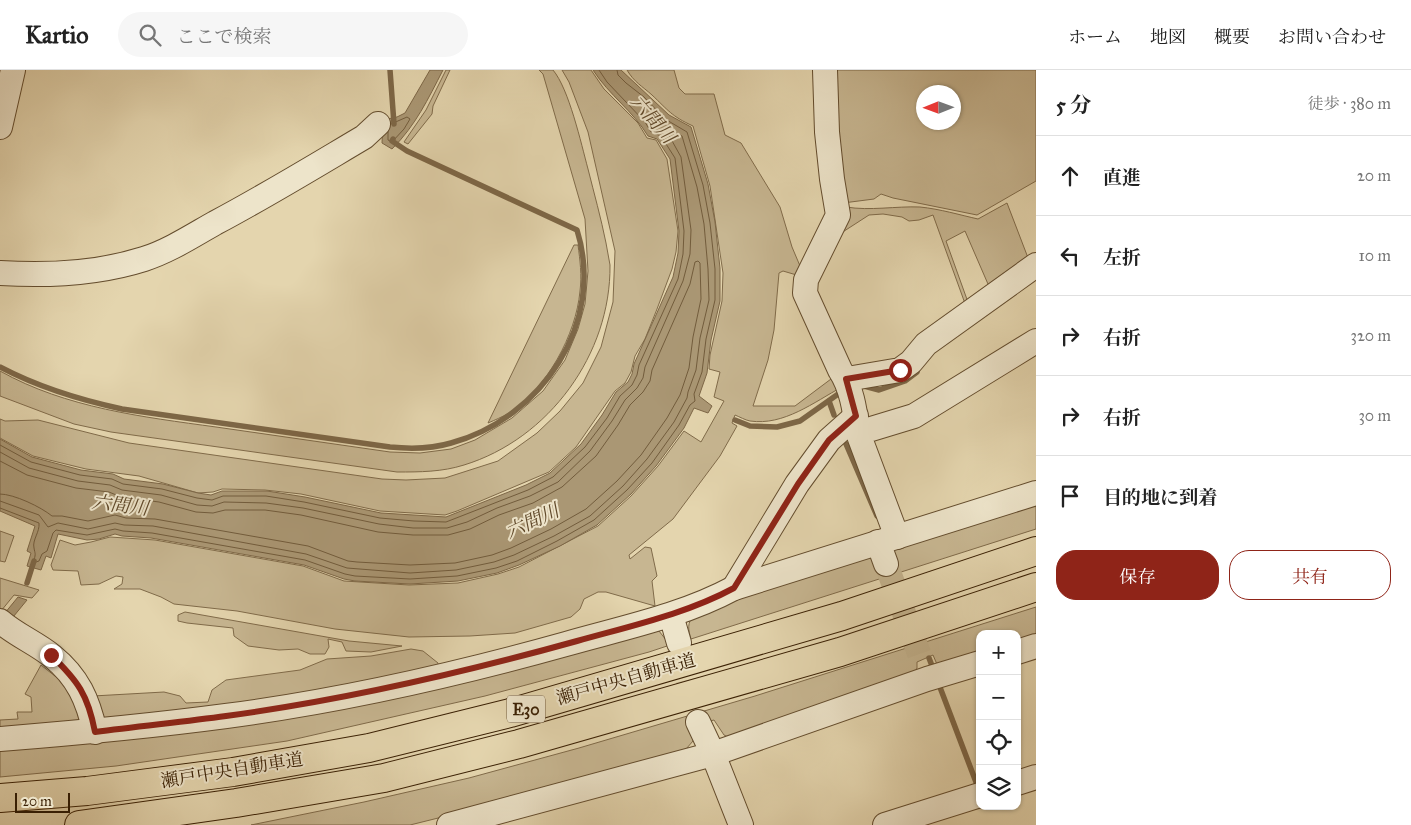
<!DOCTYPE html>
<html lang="ja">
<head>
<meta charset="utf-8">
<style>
  :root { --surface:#fff; --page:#f6f6f6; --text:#222; --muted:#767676; --line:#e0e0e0; --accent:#8f2418 }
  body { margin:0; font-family:"IM FELL Great Primer","Noto Serif JP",serif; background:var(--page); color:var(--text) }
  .controls { position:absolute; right:15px; bottom:15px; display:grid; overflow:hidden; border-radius:10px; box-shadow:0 1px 4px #0004 }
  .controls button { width:45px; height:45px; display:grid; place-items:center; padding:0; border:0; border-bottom:1px solid var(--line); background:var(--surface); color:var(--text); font:25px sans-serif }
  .compass { position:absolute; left:916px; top:15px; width:45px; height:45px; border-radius:50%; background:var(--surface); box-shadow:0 1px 4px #0004; rotate:269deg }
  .scale { position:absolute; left:15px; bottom:12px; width:55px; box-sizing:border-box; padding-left:5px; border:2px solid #3a2004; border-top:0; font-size:14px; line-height:18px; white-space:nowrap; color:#3a2004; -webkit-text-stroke:4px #ede4ca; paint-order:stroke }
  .stop { position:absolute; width:15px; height:15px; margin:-11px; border:4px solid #8f2418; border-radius:50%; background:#fff }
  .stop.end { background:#8f2418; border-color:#fff; box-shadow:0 1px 5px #0008 }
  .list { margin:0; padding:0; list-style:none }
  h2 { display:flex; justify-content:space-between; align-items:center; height:65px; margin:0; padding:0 20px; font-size:21px }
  h2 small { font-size:16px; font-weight:400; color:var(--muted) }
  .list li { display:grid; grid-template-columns:32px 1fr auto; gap:15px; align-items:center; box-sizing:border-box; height:80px; padding:0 20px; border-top:1px solid var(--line) }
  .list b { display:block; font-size:19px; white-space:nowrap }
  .list em { font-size:16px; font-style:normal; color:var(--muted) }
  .actions { display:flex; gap:10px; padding:15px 20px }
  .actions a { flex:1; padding:11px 0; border:1px solid var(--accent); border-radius:20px; text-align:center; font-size:18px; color:var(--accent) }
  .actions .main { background:var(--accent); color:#fff }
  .icon { flex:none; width:28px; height:28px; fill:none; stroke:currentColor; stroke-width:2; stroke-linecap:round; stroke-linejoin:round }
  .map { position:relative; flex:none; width:1036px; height:755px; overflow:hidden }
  header { display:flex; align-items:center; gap:30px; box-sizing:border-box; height:70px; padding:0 25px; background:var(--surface); border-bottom:1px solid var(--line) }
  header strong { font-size:24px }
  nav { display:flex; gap:28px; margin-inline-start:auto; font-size:18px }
  .search { width:350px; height:45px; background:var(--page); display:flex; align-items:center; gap:12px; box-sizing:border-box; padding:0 18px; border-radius:28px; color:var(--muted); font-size:19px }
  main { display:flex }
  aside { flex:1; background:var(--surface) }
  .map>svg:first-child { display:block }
  .green { fill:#c7b691; stroke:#806b4a; fill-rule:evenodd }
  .water { fill:#aa9774; stroke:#7d6747 }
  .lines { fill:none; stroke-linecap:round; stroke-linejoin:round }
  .shore { stroke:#725c3c; stroke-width:1 }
  .stream { stroke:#7d6747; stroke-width:5.5 }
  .minor-tunnel { stroke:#c2b18c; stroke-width:24; stroke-dasharray:24 12; stroke-linecap:butt }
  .minor-casing { stroke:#644d2e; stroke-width:26 }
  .highway-casing { stroke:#3a2004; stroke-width:30 }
  .minor { stroke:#ede4ca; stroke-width:24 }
  .highway { stroke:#e4d5ae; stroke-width:28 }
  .route { stroke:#8f2418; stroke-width:6 }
  .labels { text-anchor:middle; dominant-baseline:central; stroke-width:4; stroke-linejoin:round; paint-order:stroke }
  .shield { fill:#ede4ca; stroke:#705b3f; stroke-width:1 }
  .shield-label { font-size:16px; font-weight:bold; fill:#3a2004 }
  .street-label { font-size:18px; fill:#3a2004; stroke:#ede4ca }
  .water-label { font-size:19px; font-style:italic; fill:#614a2b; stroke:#ede4ca }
</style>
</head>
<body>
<header>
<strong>Kartio</strong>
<div class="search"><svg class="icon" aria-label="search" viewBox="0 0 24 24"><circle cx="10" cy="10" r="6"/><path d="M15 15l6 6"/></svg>ここで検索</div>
<nav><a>ホーム</a><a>地図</a><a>概要</a><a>お問い合わせ</a></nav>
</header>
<main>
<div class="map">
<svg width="1036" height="755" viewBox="0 0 1036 755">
  <rect width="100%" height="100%" fill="#e4d5ae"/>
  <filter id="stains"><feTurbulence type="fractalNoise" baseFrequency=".004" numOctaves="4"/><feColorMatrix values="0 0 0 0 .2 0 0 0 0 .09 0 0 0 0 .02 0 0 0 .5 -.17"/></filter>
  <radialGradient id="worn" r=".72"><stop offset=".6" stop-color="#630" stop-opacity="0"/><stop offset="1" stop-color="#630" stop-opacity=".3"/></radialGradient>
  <g class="green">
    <polygon points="446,0 450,0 433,36 432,44 408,74 404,72 426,40"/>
    <path d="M539 0H553C569 19 581 73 588 99 594 123 601 148 606 173 607 180 609 188 610 195 611 284 549 369 464 395 442 402 420 402 397 402L111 362 74 354 0 326V301C66 338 143 347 216 357 274 365 332 374 390 382L420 383 451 379 475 370 512 348 543 321 565 290 578 259 585 234 588 201 585 149 543 4Z"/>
    <polygon points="562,0 591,0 604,19 638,53 647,68 656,70 667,89 678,161 676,182 672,199 657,239 645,269 635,286 631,302 625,313 615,321 576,377 549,402 457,441 445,445 380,441 301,424 265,420 222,419 213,422 198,423 139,406 86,399 33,386 0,368 0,349 5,351 38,350 129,373 382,409 406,410 445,408 498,391 537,363 560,341 583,313 601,277 613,232 615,181 588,62 569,12"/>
    <path d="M627 0H674L679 18 685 24H714L725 65 741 73 780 137 792 177 803 203 800 206 783 201 779 203 774 260 768 290 753 336H795L835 306 842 317C814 332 784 356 750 351 745 350 740 347 735 345L732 353 737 356 720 386 673 449 629 485 630 489 645 477 651 478 657 506 652 511 655 536 606 522H598L584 529 580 539 571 547 515 563 470 566 409 567 335 559 237 541 174 534 161 527 140 519H114L122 514 123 507 116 506 99 514 81 515 78 501 53 500 51 495 60 470 75 475 91 472 110 467 155 470 303 496 344 511 409 515 458 513 498 504 519 497 598 456 631 426 658 396 684 361 701 372 724 331 714 327 720 302 709 299 710 285 722 231 723 203 710 116 693 56C671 46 668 40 652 25 642 16 634 12 627 0Z"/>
    <path d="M831 0H1036V111L977 145 893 128 881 124 874 129 843 133ZM924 22H954V52H924Z"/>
    <path d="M1007 133 1030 193 967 239 933 145 919 150 909 151 902 147 883 144 869 145 835 167 846 137C870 141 896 136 920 137 940 139 960 145 978 149ZM965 161 991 221 969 235 946 171Z"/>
    <path d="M574 175H578C580 190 582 205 580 221 576 265 547 318 509 343 502 347 495 350 488 353Z"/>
    <path d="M1036 429V459L691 569C688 559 687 553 694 545L798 507 871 484H894L893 475Z"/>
    <polygon points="0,461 14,466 5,492 0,491"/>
    <polygon points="0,508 39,520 32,528 14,525 1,541 0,540"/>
    <polygon points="1036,537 1036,564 1017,571 1017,564 980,564 980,584 939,599 933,585 917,592 917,598 914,605 730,668 724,665 714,650 694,655 693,671 686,679 539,723 410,755 251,755 364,732 469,708 579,678 755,626"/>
    <polygon points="185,542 349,571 402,576 371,582 346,581 342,572 328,569 329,577 325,584 310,584 298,579 279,580 248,576 234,566 233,558 187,553 178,551 178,545"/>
    <polygon points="650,557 659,561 670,575 649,582 485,626 287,671 116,696 0,707 0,675 82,670"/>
    <polygon points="411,579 423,581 438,593 438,597 321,622 103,652 93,626 164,622 180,626 186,633 208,632 212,620 226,610 300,600 327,589 371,586"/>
    <polygon points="41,595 70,618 84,655 0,660 0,650 18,649 17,642 32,642 31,627 25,624"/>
  </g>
  <g class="water">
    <path d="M430 0H443C428 29 416 55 392 79L382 73 383 50 397 47 405 43Z"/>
    <path d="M593 0H621L669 45 691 57 708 114 715 152 720 198V231L711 270 707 303 699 326 712 336 708 343 694 338 684 358 656 396 631 424 597 455 560 476 519 495 497 503 458 511 410 514 355 511 344 509 304 495 151 468 122 466 115 464 99 469 87 470 58 464 51 488 46 486 41 500 27 496 31 483 27 481 35 456 0 441V369L32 387 81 400 113 404 124 409 163 414 198 423 211 425 222 421H267L305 427 381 443 446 447 526 415 550 403 581 374 602 345 616 322 628 312 632 304 634 294 673 207 678 183 679 161 670 89 657 69 648 66C633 41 609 25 593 0Z"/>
    <polygon points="18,527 27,530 0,563 0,549"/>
  </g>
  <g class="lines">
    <g class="shore">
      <polyline points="388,62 388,70 392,72 404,59 410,49 407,47 391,54"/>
      <polyline points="0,375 31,392 80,405 112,409 123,414 162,419 197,428 212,430 223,426 266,426 304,432 380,448 414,451 446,452 528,420 553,407 585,377 607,348 620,326 632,315 637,305 639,295 678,209 683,184 684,161 675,88 661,66 651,62 645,52 607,12 599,0"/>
      <polyline points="0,382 29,398 78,411 110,415 122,420 161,425 197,435 212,436 224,432 266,433 303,438 379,454 413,458 447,458 467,452 497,438 530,426 558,412 590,381 612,351 625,330 637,318 643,308 645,297 683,211 690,184 691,160 681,87 666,60 669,59 682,66 697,117 704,154 708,199 709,230 700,268 696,300 688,322 687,328 674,352 647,389 623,416 590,446 554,466 514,485 494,492 456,500 410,503 347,498 306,484 153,456 124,455 115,453 88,459 58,453 48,457 39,445 0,431"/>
      <path d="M0 391 27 405 76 418 109 422 121 427 159 432 196 442 213 443 225 440H265L301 445 378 462 413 465H448L470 459 499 445 533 433 562 417 596 386 618 355 630 335 643 322 650 311 652 300 690 214 695 192 698 191 700 193 701 229 693 267 689 298 680 325 667 348 641 385 617 411 586 439 551 459 511 478 492 485 455 493 410 495 357 492 348 491 308 476 155 449 126 448 115 445 88 451 62 446H52C41 437 14 424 0 424"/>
      <path d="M0 438 39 453C40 462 32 470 34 478 35 484 36 483 34 490L36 492 39 491 42 484 47 481 53 463 56 460 87 465 115 459 123 461 152 463 305 490 345 504 355 506 410 509 457 506 496 498 517 491 557 471 594 450 627 420 652 393 679 355 690 335 695 331 694 324 702 302 706 269 715 230V199L710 153 703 115 687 62 665 49 644 27 626 13 618 5 617 0"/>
    </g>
    <g class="stream">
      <polyline points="390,0 394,54"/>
      <path d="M0 297C38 317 80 330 122 339L390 377C410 379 431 379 451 373 542 348 606 253 577 160L407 81 392 71 393 69"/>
      <polyline points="864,316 879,320 905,311 917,302"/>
      <polyline points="829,331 834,345"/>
      <polyline points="735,350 750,356 777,357 800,351 841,322"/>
      <polyline points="846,374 877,446"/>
      <polyline points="27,513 34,491"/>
      <polyline points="929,588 934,601"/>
      <polyline points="938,612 979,720"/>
    </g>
    <g class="minor-tunnel">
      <polyline points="886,494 921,589"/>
      <polyline points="679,575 698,652"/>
    </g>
    <g class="minor-casing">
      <g id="minor">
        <path d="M825 0 827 62 832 109 838 145 806 210 805 223 840 300C852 318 855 342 858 363"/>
        <polyline points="0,57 13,0"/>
        <path d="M0 203C49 206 97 204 144 189 169 181 192 166 215 153 266 126 315 96 364 67L378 54"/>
        <polyline points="847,309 900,300 911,292 926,274 1036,195"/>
        <polyline points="897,467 858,363 914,346 1036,271"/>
        <polyline points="878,472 886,494"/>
        <polyline points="734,518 797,414 829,370 856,346"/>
        <polyline points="671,545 679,573"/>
        <path d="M0 551C16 565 36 573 52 586 78 607 88 630 95 662"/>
        <polyline points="1017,582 1036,576"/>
        <polyline points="698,652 713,684 741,755"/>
        <path d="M0 669C75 663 151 656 226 646 340 631 455 605 566 574 622 558 682 546 734 518L1036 423"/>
        <polyline points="1017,713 1036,707"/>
        <polyline points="449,755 713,684 927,609 980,593"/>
        <polyline points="885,755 980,725"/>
      </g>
    </g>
    <g class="highway-casing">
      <g id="highway">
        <polyline points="0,728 87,721 233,702 369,678 510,643 842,546 1036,481"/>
        <polyline points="79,755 236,733 384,708 519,674 840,582 1036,517"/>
      </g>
    </g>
    <use href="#minor" class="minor"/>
    <use href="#highway" class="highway"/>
  </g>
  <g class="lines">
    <path class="route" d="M51 585C78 611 88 625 95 662 139 656 183 652 226 646 345 630 462 603 577 571 630 556 686 544 734 518L798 414 829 370 856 346 846 309 900 300"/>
  </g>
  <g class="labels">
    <rect class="shield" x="507" y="625.5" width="38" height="27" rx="4"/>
    <g class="shield-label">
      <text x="526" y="639">E30</text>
    </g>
    <g class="street-label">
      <text transform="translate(626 609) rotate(-16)">瀬戸中央自動車道</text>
      <text transform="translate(232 700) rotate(-9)">瀬戸中央自動車道</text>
    </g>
    <g class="water-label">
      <text transform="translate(653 49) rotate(49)">六間川</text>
      <text transform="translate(120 435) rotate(7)">六間川</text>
      <text transform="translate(532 451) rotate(-25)">六間川</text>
    </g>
  </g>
  <rect width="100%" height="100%" filter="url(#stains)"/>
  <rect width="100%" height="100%" fill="url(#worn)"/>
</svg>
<div class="controls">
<button>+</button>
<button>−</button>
<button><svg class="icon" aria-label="locate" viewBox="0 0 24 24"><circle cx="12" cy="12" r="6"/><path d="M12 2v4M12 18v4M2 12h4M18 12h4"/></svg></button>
<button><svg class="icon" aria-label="layers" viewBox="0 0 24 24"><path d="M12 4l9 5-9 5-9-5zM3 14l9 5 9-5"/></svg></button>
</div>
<svg class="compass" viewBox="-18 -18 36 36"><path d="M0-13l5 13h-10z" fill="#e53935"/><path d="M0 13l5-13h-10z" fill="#767676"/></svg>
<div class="scale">20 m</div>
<div class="stop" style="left:900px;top:300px"></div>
<div class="stop end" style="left:51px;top:585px"></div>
</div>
<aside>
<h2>5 分<small>徒歩 · 380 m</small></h2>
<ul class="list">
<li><svg class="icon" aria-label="ahead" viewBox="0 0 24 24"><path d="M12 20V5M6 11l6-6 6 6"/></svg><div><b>直進</b></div><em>20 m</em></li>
<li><svg class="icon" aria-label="left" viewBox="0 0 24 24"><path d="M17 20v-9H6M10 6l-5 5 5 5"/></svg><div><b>左折</b></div><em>10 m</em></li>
<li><svg class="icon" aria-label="right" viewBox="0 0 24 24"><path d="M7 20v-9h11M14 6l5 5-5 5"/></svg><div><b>右折</b></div><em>320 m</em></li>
<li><svg class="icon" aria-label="right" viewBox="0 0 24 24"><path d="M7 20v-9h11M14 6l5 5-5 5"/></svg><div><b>右折</b></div><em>30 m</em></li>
<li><svg class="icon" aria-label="arrive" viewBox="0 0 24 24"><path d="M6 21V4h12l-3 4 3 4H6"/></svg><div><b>目的地に到着</b></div></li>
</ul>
<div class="actions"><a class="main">保存</a><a>共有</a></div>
</aside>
</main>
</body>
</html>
